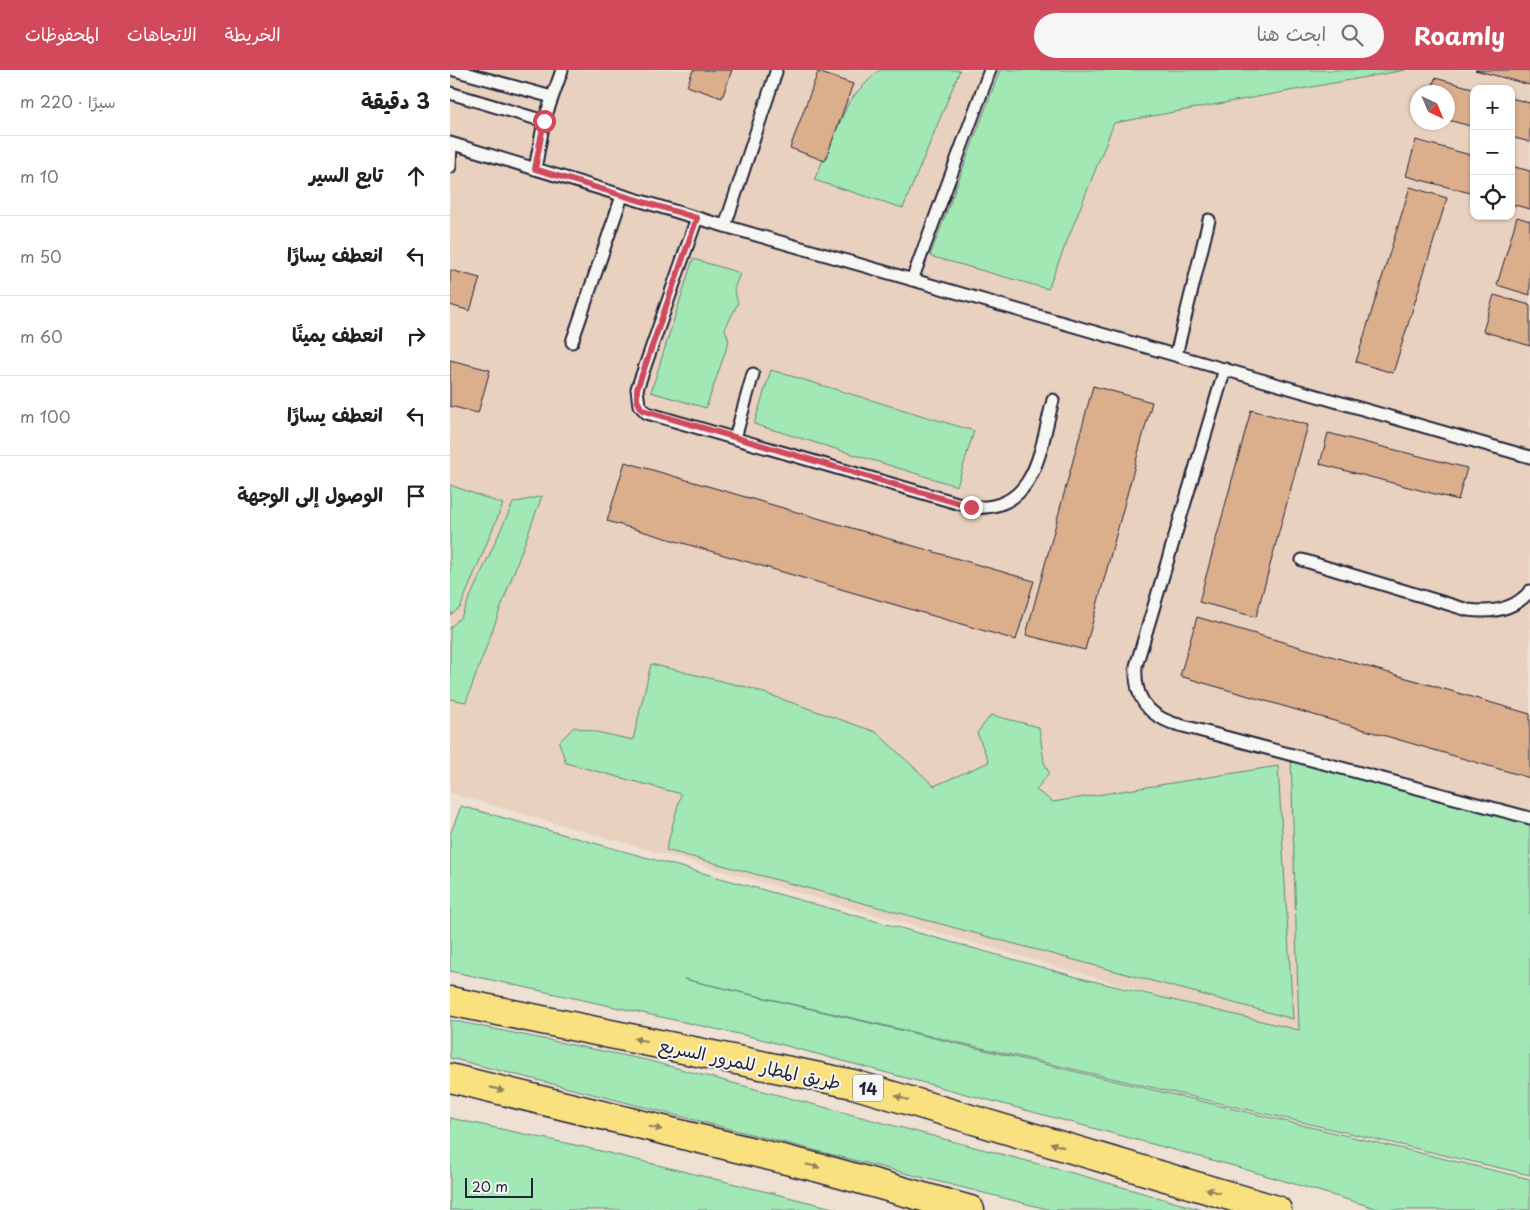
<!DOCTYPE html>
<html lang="ar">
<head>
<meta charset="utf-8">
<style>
  :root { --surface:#fff; --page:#f6f6f6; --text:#202124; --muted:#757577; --line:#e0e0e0; --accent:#d1495b }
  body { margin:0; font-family:"Playpen Sans","Playpen Sans Arabic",sans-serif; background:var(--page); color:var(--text); direction:rtl }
  .controls { position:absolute; right:15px; top:15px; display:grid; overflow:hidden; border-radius:10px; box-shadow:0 1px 4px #0004 }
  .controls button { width:45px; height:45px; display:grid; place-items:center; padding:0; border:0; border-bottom:1px solid var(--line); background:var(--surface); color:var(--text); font:25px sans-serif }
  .compass { position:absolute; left:960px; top:15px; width:45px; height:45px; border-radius:50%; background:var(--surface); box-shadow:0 1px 4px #0004; rotate:136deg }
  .scale { position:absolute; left:15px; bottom:12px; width:68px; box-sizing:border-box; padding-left:5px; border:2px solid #22223b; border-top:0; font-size:14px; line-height:18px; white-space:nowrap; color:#22223b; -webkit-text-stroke:4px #f6f6f2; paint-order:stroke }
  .stop { position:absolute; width:15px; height:15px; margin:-11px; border:4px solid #d1495b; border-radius:50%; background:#fff }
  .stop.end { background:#d1495b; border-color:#fff; box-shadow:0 1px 5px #0008 }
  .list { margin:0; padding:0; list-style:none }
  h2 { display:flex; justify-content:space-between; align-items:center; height:65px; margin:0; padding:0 20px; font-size:21px }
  h2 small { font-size:16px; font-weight:400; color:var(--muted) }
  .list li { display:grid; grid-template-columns:32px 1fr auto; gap:15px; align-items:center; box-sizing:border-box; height:80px; padding:0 20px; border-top:1px solid var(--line) }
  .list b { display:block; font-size:19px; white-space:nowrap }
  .list em { font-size:16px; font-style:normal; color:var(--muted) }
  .icon { flex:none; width:28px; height:28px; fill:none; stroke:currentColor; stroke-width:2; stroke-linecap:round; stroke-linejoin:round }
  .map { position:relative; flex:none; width:1080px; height:1140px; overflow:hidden; direction:ltr }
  header { display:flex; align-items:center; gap:30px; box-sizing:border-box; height:70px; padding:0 25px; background:var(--accent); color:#fff }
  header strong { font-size:24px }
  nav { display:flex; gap:28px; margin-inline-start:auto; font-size:18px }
  .search { width:350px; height:45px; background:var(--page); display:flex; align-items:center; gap:12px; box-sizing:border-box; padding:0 18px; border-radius:28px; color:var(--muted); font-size:19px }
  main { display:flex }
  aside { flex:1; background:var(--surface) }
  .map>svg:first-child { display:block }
  .built { fill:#e8d1be; fill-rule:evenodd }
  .green { fill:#a1e8b5; stroke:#628578 }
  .building { fill:#dbae8c; stroke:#22223b }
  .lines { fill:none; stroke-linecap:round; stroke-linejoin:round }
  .service-casing { stroke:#22223b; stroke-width:15 }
  .motorway-casing { stroke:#22223b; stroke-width:31 }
  .service { stroke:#f6f6f2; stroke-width:11 }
  .motorway { stroke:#fae180; stroke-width:28 }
  .oneway { fill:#8e825e }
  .route { stroke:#d1495b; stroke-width:6 }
  .labels { text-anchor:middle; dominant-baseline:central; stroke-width:4; stroke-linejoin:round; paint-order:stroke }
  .shield { fill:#f6f6f2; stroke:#626272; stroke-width:1 }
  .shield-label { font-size:16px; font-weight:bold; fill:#22223b }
  .street-label { font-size:18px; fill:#22223b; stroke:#f6f6f2 }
</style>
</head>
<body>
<header>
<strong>Roamly</strong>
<div class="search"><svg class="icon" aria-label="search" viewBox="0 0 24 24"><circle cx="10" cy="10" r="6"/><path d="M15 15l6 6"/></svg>ابحث هنا</div>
<nav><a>الخريطة</a><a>الاتجاهات</a><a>المحفوظات</a></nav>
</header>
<main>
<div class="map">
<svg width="1080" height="1140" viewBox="0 0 1080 1140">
  <rect width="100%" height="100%" fill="#eee0d3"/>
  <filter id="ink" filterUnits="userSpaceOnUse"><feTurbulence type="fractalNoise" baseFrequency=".02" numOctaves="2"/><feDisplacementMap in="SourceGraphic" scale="10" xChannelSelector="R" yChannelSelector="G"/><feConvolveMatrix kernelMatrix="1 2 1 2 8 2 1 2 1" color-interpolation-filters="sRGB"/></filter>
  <g filter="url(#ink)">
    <path class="built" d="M0 0H1080V1032L0 723ZM1024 19H1061V146H1024ZM968 22H998V52H968Z"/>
    <g class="green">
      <polygon points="429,0 510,0 453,138 364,110 398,34 407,22"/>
      <polygon points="550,0 955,0 664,53 598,219 480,186"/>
      <polygon points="243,189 290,203 284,219 288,233 275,259 279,271 256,338 201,322"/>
      <polygon points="321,300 524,361 507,416 304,354"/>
      <polygon points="0,415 53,434 10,538 0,545"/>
      <polygon points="92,426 16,632 0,629 0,558 11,547 63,433"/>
      <polygon points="201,594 300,618 426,662 484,716 539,692 527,663 541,645 589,657 594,692 599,703 586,720 603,732 828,696 843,949 216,780 231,724 116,693 109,672 124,657 183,670"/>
      <polygon points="841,685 1080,749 1080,1105 234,909 1080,1109 1080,1140 932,1140 784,1096 307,968 0,901 0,765 11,736 634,909 849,960"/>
      <polygon points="0,950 196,990 641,1108 752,1140 601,1140 0,988"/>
      <polygon points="0,1048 134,1077 391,1140 0,1140"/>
    </g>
    <g class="building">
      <polygon points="243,0 282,0 272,28 237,16"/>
      <polygon points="1025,0 1080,0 1080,15"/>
      <polygon points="368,2 403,14 375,91 340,78"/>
      <polygon points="985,8 1026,19 1024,19 1024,57 998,50 998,22 981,22"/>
      <polygon points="1061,28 1080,33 1080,72 1061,67"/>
      <polygon points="966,70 1024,86 1024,124 956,106"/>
      <polygon points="1061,96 1080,101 1080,139 1061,134"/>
      <polygon points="960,117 997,128 943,303 906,292"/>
      <polygon points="1067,147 1080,151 1080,225 1047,215"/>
      <polygon points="0,200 30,208 20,241 0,235"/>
      <polygon points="1044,225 1080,235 1080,276 1033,261"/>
      <polygon points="0,290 40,300 28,343 0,336"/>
      <polygon points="643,316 702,332 635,580 576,565"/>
      <polygon points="801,340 858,355 806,547 749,532"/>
      <polygon points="878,363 1017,398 1008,430 870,394"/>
      <polygon points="175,392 584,511 566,570 157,451"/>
      <polygon points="747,547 1080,644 1080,708 730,606"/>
    </g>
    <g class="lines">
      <g class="service-casing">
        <g id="service">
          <polyline points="4,0 102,27"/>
          <polyline points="0,23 94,51"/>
          <polyline points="0,73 247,148 1080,387"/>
          <polyline points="0,97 1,74"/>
          <polyline points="85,99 94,51 112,0"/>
          <path d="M247 148 187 319 189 335 197 343 521 437C587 443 590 378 603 330"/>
          <polyline points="275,156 326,2"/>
          <polyline points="462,210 540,0"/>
          <polyline points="122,272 172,126"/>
          <polyline points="726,285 759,150"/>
          <path d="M775 299 686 596C684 625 695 643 722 653L1080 748"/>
          <polyline points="285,368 303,304"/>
          <path d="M852 490 1018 540C1040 543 1064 540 1080 521"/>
        </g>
      </g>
      <g class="motorway-casing">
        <g id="motorway">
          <polyline points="0,931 403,1014 827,1140"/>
          <polyline points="0,1008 373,1099 520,1140"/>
        </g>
      </g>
      <use href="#service" class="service"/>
      <use href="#motorway" class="motorway"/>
    </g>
    <defs><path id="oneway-solid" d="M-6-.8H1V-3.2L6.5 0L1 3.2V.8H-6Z" transform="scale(1.25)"/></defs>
    <g class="oneway">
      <use href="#oneway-solid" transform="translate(191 970) rotate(-168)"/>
      <use href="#oneway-solid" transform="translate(47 1019) rotate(14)"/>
      <use href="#oneway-solid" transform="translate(452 1028) rotate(-163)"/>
      <use href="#oneway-solid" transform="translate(205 1058) rotate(14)"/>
      <use href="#oneway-solid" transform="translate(607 1075) rotate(-163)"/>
      <use href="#oneway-solid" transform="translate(363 1096) rotate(14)"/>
      <use href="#oneway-solid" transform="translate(763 1121) rotate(-163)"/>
    </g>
  </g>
  <g class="lines" filter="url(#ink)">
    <polyline class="route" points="94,51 85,99 247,148 187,319 187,330 192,340 521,437"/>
  </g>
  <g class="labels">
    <rect class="shield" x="403" y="1004.5" width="30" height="27" rx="4"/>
    <g class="shield-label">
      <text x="418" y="1018">14</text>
    </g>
    <g class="street-label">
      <text transform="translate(300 993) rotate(12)">طريق المطار للمرور السريع</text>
    </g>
  </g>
</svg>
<div class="controls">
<button>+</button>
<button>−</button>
<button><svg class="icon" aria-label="locate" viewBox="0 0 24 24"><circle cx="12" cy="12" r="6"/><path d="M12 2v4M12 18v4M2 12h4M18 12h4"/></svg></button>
</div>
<svg class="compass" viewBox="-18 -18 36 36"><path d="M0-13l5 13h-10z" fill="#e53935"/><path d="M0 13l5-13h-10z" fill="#757577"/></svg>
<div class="scale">20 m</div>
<div class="stop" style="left:94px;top:51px"></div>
<div class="stop end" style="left:521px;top:437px"></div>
</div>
<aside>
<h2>3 دقيقة<small>سيرًا · 220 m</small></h2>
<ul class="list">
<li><svg class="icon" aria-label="ahead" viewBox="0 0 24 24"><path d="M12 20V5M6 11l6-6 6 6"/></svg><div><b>تابع السير</b></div><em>10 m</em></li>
<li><svg class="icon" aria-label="left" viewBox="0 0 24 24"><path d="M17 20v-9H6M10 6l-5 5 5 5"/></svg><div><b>انعطف يسارًا</b></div><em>50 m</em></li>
<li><svg class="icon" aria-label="right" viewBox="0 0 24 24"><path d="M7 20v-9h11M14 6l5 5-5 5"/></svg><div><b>انعطف يمينًا</b></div><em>60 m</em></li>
<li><svg class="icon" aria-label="left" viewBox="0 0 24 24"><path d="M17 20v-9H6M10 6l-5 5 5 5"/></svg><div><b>انعطف يسارًا</b></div><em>100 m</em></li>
<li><svg class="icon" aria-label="arrive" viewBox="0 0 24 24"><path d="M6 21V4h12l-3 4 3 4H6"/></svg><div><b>الوصول إلى الوجهة</b></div></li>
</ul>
</aside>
</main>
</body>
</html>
